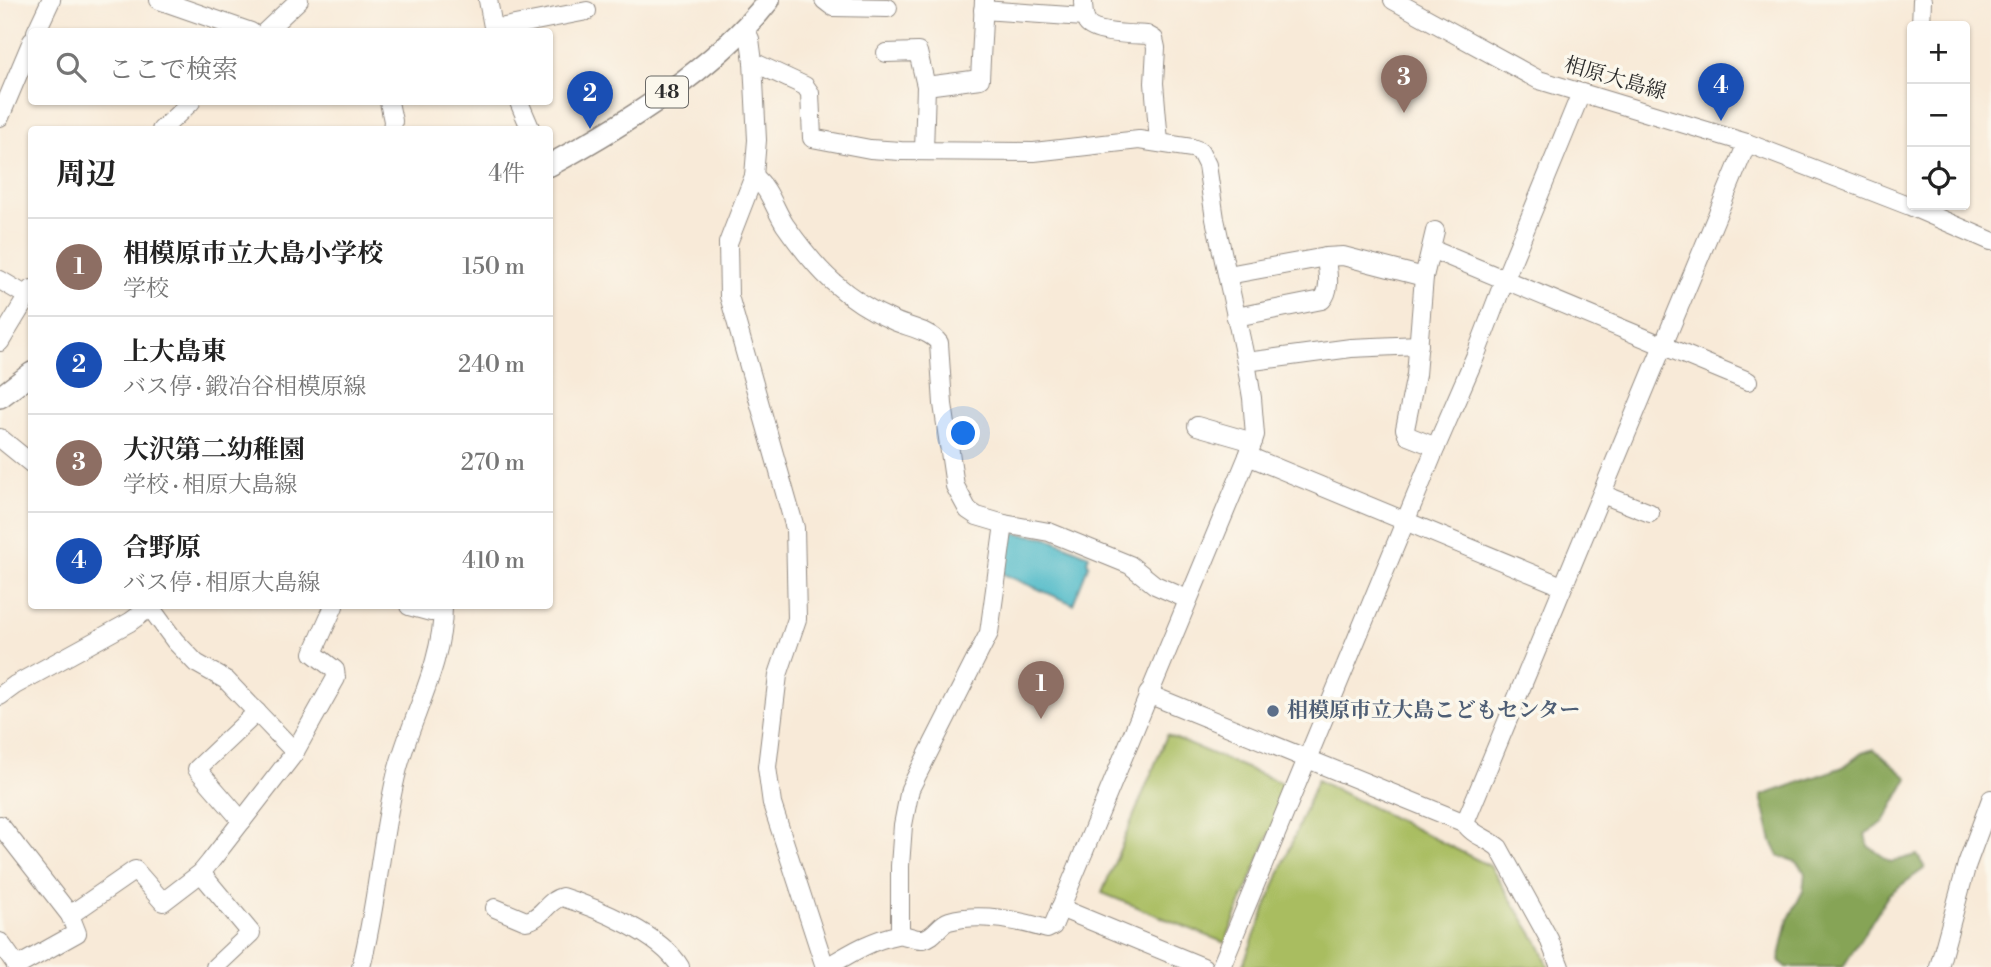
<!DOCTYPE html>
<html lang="ja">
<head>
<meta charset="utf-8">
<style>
  :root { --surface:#fff; --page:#f6f6f6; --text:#222; --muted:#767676; --line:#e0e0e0; --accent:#0f766e }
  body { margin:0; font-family:"Libre Bodoni","Noto Serif JP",serif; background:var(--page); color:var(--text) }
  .controls { position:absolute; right:21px; top:21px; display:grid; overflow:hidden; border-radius:7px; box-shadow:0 2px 5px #0004 }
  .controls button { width:63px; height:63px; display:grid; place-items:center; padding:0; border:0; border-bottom:2px solid var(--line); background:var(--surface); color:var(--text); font:35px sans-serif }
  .you { position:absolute; left:964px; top:434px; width:24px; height:24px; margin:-18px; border:5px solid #fff; border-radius:50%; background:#1a73e8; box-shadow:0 0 0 10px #1a73e833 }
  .badge { display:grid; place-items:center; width:46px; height:46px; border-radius:50%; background:var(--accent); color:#fff; font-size:23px; font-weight:700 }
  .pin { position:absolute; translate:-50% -58px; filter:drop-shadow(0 2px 4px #0008) }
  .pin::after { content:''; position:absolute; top:37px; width:24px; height:21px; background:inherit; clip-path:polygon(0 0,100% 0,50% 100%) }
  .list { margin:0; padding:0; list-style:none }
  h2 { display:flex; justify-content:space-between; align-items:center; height:91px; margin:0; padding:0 28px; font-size:30px }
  h2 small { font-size:23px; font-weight:400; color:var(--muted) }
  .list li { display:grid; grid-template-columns:46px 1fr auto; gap:21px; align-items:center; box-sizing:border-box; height:98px; padding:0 28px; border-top:2px solid var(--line) }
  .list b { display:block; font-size:26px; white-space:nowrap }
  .list p { margin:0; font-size:23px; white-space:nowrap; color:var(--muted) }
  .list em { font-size:23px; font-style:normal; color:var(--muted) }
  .icon { flex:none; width:38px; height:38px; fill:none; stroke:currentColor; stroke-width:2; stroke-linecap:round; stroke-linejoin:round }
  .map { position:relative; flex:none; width:1991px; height:967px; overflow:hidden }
  .search { position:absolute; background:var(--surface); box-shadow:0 2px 5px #0004; left:28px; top:28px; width:525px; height:77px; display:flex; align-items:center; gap:18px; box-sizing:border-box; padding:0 24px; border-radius:7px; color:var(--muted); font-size:26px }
  .panel { position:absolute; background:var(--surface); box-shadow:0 2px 5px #0004; left:28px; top:126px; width:525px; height:483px; border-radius:7px }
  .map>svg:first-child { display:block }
  .green { fill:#a9bd61; stroke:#6a7446; stroke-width:2 }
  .forest { fill:#86a457; stroke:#586841; stroke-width:2 }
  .water { fill:#4db9c8; stroke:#3c727a; stroke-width:2 }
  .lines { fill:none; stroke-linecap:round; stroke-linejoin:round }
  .minor-casing { stroke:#928a82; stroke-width:20 }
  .major-casing { stroke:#928a82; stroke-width:24 }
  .minor { stroke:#fff; stroke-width:18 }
  .major { stroke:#fff; stroke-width:21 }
  .service-dot { fill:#5c6f8a; stroke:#fbf7ec; stroke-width:2.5 }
  .labels { text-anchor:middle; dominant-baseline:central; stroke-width:7; stroke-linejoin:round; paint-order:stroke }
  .shield { fill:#fbf7ec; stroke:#696865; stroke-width:2 }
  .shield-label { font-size:19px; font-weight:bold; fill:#2b2b2b }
  .street-label { font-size:21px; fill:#2b2b2b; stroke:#fbf7ec }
  .service-label { font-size:21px; font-weight:bold; fill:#4e5e75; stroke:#fbf7ec; text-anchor:start }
</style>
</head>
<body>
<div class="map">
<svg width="1991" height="967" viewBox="0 0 1991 967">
  <rect width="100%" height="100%" fill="#fbf7ec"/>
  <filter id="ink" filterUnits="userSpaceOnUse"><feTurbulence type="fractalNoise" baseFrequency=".0143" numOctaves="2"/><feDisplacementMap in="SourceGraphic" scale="14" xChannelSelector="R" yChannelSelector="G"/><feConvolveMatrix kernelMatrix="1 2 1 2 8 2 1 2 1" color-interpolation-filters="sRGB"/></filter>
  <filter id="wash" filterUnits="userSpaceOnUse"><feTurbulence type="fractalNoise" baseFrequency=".00686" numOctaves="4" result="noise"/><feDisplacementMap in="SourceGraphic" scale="28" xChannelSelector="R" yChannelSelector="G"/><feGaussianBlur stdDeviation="1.57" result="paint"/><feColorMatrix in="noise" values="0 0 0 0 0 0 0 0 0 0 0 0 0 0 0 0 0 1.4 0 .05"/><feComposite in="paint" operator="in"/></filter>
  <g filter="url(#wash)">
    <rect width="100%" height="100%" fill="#f8ead8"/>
    <g class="green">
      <polygon points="1167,735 1289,786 1225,943 1102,893"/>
      <polygon points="1317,780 1490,866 1540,946 1549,967 1242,967"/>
    </g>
    <polygon class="forest" points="1874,749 1908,778 1884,822 1865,834 1868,846 1891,862 1917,855 1925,868 1889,894 1843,967 1787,967 1779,961 1788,920 1803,891 1805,873 1797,862 1779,856 1772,842 1761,796 1843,767 1862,753"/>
    <polygon class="water" points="1012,533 1046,537 1089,555 1087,562 1089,564 1073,604 1003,574 1008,535"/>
  </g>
  <g filter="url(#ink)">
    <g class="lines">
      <g class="minor-casing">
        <g id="minor">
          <polyline points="159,0 251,32"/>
          <polyline points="488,0 494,32"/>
          <polyline points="824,0 833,7 888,8"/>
          <path d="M1083 0C1083 7 1083 16 1087 23 1094 34 1133 34 1147 35L1154 39 1156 48 1154 83 1159 142"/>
          <polyline points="1393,0 1539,80 1747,143 1910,206 1991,241"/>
          <polyline points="983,10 1084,17"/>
          <polyline points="1921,26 1922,0"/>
          <polyline points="494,29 587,11"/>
          <polyline points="745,29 750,39 753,62 757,140 754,176 728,243 729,296 795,528 796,572 797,619 778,675 767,767 772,804 825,967"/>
          <polyline points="36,32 51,0"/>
          <polyline points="265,32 299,0"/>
          <polyline points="886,53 918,52 926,86 924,151"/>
          <polyline points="753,62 805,86 810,93 812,138 870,149 901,151 1034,152 1139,140 1192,148 1200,151 1207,165 1215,219 1246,362 1252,398 1255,435 1248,456"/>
          <polyline points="926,86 980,79 984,0"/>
          <polyline points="389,102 393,121 392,130"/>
          <polyline points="519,102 531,130"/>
          <polyline points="0,117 32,41"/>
          <polyline points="161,130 191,102"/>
          <path d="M754 176C770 189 774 208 785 225 799 245 815 266 833 282 851 298 871 311 892 320 906 327 930 330 939 343L943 404 955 486 968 510 977 516 1004 524 1049 532 1130 565 1155 585 1187 599"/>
          <polyline points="1435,231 1424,277 1416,375 1405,429 1408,436 1436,447"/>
          <polyline points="1431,249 1748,381"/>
          <polyline points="1228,275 1326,257 1343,256 1424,277"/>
          <polyline points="0,280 27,296"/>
          <path d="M1236 317 1322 300C1332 289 1327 271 1326 257"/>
          <polyline points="0,342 32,289"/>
          <polyline points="1246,362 1351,348 1419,345"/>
          <polyline points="1197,426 1253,442"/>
          <polyline points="0,438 32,464"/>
          <polyline points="1602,494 1650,513"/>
          <polyline points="409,606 431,612 442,608"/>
          <polyline points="150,607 175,641 196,663 226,680 295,752"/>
          <polyline points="1148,694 1465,823"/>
          <polyline points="0,696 15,685 130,622 152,606"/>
          <polyline points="242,821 197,769 257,712"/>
          <polyline points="0,825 70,915 77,933 16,967"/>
          <polyline points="201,873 251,933 215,967"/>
          <path d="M495 908 526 921C543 918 547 900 562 897 597 908 662 935 680 967"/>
          <polyline points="1060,908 1203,967"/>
          <polyline points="70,915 135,870 163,902 201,873 210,862 293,755 336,678 335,670 313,653 334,606"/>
          <polyline points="900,934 900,866 903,825 910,789 989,633 1004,524"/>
          <polyline points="0,942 17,966"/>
          <path d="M361 967C378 902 381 833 398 768 413 713 443 664 443 606"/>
          <path d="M827 967C849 954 871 940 897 935 905 933 913 940 923 939 935 937 939 924 949 921 980 912 1017 920 1047 929L1053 926 1248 456 1562 586"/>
          <polyline points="1221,967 1436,447 1475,357 1504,281 1581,93"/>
          <path d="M1560 967 1549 939 1499 848C1488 838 1472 835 1465 823L1747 143"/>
          <polyline points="1939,967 1967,864 1991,799"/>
        </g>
      </g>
      <g class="major-casing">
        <g id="major">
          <path d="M550 165C625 124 716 68 769 0"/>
          <polyline points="0,397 32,373"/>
        </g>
      </g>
      <use href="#minor" class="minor"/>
      <use href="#major" class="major"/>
    </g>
  </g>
  <circle class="service-dot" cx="1273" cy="711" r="7"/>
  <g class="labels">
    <rect class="shield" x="646" y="76.5" width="42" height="31" rx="5"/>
    <g class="shield-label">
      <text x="667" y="92">48</text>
    </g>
    <g class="street-label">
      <text transform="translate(1615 79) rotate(16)">相原大島線</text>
    </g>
    <g class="service-label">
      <text x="1287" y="711">相模原市立大島こどもセンター</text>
    </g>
  </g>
</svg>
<div class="controls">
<button>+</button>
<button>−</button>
<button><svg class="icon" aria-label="locate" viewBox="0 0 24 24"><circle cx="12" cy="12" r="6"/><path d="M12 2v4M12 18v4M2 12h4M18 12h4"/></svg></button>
</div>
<div class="you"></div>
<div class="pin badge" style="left:1041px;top:719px;background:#8d6e63">1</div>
<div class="pin badge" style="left:590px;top:129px;background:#1a4fb4">2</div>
<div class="pin badge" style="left:1404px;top:113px;background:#8d6e63">3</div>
<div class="pin badge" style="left:1721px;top:121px;background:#1a4fb4">4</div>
<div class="search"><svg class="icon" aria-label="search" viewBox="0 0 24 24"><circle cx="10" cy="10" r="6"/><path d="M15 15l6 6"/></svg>ここで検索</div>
<section class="panel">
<h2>周辺<small>4件</small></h2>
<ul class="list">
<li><span class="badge" style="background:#8d6e63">1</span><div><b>相模原市立大島小学校</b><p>学校</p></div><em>150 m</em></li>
<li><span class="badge" style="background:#1a4fb4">2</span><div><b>上大島東</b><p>バス停 · 鍛冶谷相模原線</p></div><em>240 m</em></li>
<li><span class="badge" style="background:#8d6e63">3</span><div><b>大沢第二幼稚園</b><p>学校 · 相原大島線</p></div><em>270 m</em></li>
<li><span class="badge" style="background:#1a4fb4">4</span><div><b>合野原</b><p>バス停 · 相原大島線</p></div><em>410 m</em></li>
</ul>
</section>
</div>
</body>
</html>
